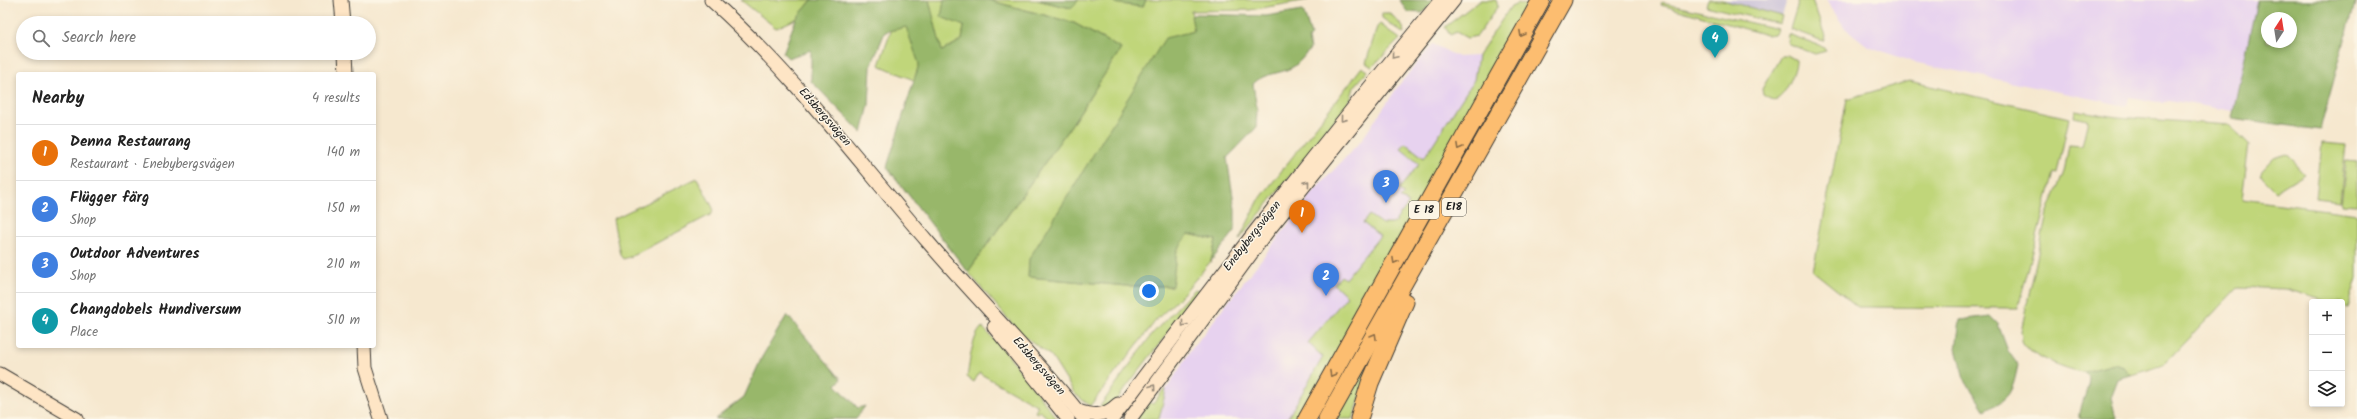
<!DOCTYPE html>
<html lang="en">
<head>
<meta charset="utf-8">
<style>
  :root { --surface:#fff; --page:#f2f2f2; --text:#222; --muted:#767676; --line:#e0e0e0; --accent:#0f766e }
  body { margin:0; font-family:Kalam,sans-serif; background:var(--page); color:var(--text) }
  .controls { position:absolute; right:12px; bottom:12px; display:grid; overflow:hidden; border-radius:4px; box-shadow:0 2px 6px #0003 }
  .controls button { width:36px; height:36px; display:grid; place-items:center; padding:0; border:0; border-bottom:1px solid var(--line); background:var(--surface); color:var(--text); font:20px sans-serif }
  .compass { position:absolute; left:2261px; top:12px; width:36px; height:36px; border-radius:50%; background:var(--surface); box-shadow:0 2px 6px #0003; rotate:12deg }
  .you { position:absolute; left:1149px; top:291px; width:14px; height:14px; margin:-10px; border:3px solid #fff; border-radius:50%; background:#1a73e8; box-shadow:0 0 0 6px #1a73e833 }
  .badge { display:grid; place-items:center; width:26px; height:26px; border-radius:50%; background:var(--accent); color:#fff; font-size:13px; font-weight:700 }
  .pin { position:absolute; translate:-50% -33px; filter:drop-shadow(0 1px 2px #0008) }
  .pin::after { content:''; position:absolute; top:21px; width:14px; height:12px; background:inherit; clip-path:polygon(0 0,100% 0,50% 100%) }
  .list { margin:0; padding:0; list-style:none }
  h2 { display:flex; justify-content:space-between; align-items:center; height:52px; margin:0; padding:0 16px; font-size:17px }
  h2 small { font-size:13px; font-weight:400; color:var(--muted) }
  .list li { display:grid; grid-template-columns:26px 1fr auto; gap:12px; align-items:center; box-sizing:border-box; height:56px; padding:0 16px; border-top:1px solid var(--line) }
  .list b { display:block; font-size:15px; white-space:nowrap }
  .list p { margin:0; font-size:13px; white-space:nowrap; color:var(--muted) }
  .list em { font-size:13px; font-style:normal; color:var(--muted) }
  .icon { flex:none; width:22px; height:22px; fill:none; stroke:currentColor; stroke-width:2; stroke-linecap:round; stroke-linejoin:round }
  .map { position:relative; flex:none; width:2357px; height:419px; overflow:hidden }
  .search { position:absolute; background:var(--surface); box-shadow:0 2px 6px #0003; left:16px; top:16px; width:360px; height:44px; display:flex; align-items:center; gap:10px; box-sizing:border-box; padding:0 14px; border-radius:22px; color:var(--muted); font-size:15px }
  .panel { position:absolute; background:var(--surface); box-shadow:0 2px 6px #0003; left:16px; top:72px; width:360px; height:276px; border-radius:4px }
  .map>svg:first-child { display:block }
  .built { fill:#e7d2ef }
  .industrial { fill:#c8bfd8 }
  .green { fill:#c0d67a; stroke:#6e794b }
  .forest { fill:#98b76a; stroke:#5a6a43; fill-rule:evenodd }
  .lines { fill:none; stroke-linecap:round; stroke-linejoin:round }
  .secondary-casing { stroke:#3d3b37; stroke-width:15 }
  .highway-casing { stroke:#3d3b37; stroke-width:19 }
  .secondary { stroke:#fee5c5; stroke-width:13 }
  .highway { stroke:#fcbd6f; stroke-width:17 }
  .oneway { stroke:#8c6c46 }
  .oneway2 { stroke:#988b79 }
  .labels { text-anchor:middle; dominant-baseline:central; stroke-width:3; stroke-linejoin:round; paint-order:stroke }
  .shield { fill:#fcf5e5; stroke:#5f5d58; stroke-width:1 }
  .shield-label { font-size:11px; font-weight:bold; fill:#1c1c1c }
  .street-label { font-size:12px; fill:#1c1c1c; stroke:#fcf5e5 }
</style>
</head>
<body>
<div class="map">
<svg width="2357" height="419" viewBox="0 0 2357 419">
  <rect width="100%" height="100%" fill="#fcf5e5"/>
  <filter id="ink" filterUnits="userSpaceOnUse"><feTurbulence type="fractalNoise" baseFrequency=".025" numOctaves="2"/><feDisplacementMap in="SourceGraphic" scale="8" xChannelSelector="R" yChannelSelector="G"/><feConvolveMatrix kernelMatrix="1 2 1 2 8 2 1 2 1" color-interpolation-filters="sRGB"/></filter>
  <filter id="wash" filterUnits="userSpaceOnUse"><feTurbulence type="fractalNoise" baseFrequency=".012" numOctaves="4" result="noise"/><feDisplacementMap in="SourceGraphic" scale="16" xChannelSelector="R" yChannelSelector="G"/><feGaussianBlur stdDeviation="0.9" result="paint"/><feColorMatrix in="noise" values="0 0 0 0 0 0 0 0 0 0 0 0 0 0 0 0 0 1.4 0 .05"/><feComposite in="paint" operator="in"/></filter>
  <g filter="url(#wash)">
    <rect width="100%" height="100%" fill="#f6e8cf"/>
    <g class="built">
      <polygon points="1826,0 2257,0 2233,111 2168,100 2163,103 2129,97 2127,106 1913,62 1868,46 1845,28"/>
      <polygon points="1433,44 1458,57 1478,56 1474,80 1424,158 1405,143 1401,149 1420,164 1399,189 1404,195 1400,198 1409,203 1393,224 1382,224 1369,215 1363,222 1380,236 1345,279 1334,284 1347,296 1309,343 1323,357 1287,419 1159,419 1166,390 1191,350 1315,190 1361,141 1399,85"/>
    </g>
    <polygon class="industrial" points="1722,0 1787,0 1782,16"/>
    <g class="green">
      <polygon points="741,0 812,0 796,19 776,28"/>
      <polygon points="929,0 954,0 964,26 962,40 942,51 939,42 925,85 879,65 895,20 931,8"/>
      <polygon points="988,0 1037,0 1071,8 1079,0 1111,0 1114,3 1143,7 1146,0 1308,0 1250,10 1191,11 1195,31 1028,277 1127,286 1171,286 1177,250 1188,234 1216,240 1211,261 1181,296 1157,319 1090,406 1075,394 1051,356 1019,332 968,272 1074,121 1121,49 1074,23"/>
      <polygon points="1480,0 1496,0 1498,6 1477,36 1467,38 1456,32 1450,35 1445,27"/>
      <polygon points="1708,0 1722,0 1782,16 1780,24 1706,6"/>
      <polygon points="1799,0 1812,0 1825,36 1823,41 1790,29"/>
      <polygon points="1518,3 1530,6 1331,363 1297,419 1287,419 1323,357 1308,343 1347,296 1334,284 1341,276 1345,279 1380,236 1363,223 1369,215 1382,224 1393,224 1409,203 1400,198 1404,195 1399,189 1419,164 1401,149 1405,143 1424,158 1474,80 1478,56 1511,6"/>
      <polygon points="1662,3 1778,29 1774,34 1767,35 1661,5"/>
      <polygon points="1390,13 1403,27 1404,34 1382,18 1382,13"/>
      <polygon points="1380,24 1400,39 1372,67 1366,63 1377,27"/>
      <polygon points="1788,34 1824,47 1826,51 1815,54 1789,44 1787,42"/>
      <path d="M1781 56H1789L1796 60C1797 68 1786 95 1777 99 1772 101 1768 98 1763 95L1762 89Z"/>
      <polygon points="1362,67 1368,71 1354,87 1351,98 1346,106 1239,240 1259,200"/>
      <polygon points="1909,81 2069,118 2057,174 2054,173 2018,308 1858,307 1813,271 1847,99"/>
      <path d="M2075 110 2117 117 2229 125 2249 144 2242 199 2357 214V279L2348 308 2342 306V302H2329L2286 289 2238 287 2164 365 2131 375C2108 355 2107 374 2083 372 2068 370 2031 356 2023 343 2021 340 2022 335 2021 331L2047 214 2064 172 2069 145 2082 146 2088 120 2074 117Z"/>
      <polygon points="2322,143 2346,145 2340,201 2316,198"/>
      <polygon points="2287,154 2305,173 2276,191 2259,174 2274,158"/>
      <polygon points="2346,161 2357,162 2357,205 2341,204"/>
      <polygon points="697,178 713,208 712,214 630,257 623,259 620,255 613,219"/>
      <polygon points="1195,289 1200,291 1114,403 1100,411 1101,405 1152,334"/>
      <path d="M982 327 1003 348 1057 419H1049L1040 411 1038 413 1035 412 1038 406 979 373 974 382 967 377C970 362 971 338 982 327Z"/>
      <polygon points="1381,335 1353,419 1335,419"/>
      <polygon points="1164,389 1166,390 1159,419 1135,419 1147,402 1153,404"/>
    </g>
    <g class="forest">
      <polygon points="812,0 929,0 942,51 962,40 964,26 941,17 944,0 988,0 1074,23 1121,49 1074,121 968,272 887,167 919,64 906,27 885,32 871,66 869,105 862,133 811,81 811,50 788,58 783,53 796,19"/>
      <polygon points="1037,0 1079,0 1071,8"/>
      <polygon points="1111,0 1146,0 1143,7 1114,3"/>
      <polygon points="1400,0 1436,0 1423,13 1407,12"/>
      <path d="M2257 0H2356L2320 130 2232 118ZM2267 18H2291V42H2267Z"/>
      <path d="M1303 10 1311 35 1308 39 1310 49C1305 55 1299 63 1293 67 1279 75 1264 72 1253 84L1257 109 1256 128 1227 158 1235 209V231L1211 261 1216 240 1189 234 1177 250 1172 286H1127L1028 277 1029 259 1165 38 1194 31 1191 16 1196 14 1266 16Z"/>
      <polygon points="787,315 841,379 836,385 858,408 865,406 856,419 715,419 744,397 762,357"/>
      <path d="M1990 316 1998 324 2008 351 2018 365C2012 393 2011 397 1985 411L1964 378 1956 349 1960 320Z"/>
      <path d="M2114 364 2123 367 2131 375 2118 379 2111 397 2116 419H2080C2079 405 2088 393 2089 379L2084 372Z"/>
    </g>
  </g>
  <g filter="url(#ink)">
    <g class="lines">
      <g class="secondary-casing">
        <g id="secondary">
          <polyline points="341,0 343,23"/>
          <path d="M711 0C793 73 857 160 928 242 979 302 1036 357 1084 419"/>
          <polyline points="345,53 346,74"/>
          <polyline points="994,327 1068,419"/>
          <polyline points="364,346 365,368 381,419"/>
          <polyline points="0,374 77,419"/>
          <path d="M1078 411C1095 417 1105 416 1118 404"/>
          <path d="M1112 419C1218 277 1328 137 1441 0"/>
          <polyline points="1130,419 1267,232 1454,0"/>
        </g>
      </g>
      <g class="highway-casing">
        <g id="highway">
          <polyline points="1307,419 1541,0"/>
          <polyline points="1327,419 1563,0"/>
          <polyline points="1359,419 1370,383 1405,302"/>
        </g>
      </g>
      <use href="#secondary" class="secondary"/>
      <use href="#highway" class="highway"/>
    </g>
    <defs><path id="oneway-chevron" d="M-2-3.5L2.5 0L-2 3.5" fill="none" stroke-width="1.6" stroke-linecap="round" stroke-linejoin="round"/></defs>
    <g class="oneway">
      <use href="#oneway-chevron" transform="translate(1522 34) rotate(119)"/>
      <use href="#oneway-chevron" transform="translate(1459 147) rotate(119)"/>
      <use href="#oneway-chevron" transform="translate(1395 261) rotate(119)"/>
      <use href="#oneway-chevron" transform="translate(1374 336) rotate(-60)"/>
      <use href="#oneway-chevron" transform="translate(1332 374) rotate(119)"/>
    </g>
    <g class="oneway2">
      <use href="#oneway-chevron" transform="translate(1394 56) rotate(130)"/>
      <use href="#oneway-chevron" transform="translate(1343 119) rotate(129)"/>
      <use href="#oneway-chevron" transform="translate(1307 183) rotate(-51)"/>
      <use href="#oneway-chevron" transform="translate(1184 324) rotate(128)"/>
      <use href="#oneway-chevron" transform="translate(1153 387) rotate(-54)"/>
    </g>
  </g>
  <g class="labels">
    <g class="shield">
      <rect x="1442" y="198" width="24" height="18" rx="3"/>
      <rect x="1409" y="201" width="30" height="18" rx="3"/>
    </g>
    <g class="shield-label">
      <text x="1454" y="207">E18</text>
      <text x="1424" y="210">E 18</text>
    </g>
    <g class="street-label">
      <text transform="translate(825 117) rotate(49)">Edsbergsvägen</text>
      <text transform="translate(1252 236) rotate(-52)">Enebybergsvägen</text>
      <text transform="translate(1039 366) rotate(49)">Edsbergsvägen</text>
    </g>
  </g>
</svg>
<div class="controls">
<button>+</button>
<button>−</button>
<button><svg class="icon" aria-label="layers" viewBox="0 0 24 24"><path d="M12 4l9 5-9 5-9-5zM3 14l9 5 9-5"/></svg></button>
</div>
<svg class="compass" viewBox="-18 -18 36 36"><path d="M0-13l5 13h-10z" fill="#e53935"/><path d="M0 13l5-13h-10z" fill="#767676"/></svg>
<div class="you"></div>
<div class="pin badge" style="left:1302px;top:233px;background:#e8710a">1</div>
<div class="pin badge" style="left:1326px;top:296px;background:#3f7fe0">2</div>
<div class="pin badge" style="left:1386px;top:203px;background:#3f7fe0">3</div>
<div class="pin badge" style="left:1715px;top:58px;background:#0f9aa8">4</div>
<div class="search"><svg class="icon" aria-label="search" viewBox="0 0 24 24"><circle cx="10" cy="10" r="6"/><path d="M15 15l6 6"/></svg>Search here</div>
<section class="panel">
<h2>Nearby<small>4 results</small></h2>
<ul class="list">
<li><span class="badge" style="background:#e8710a">1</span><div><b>Denna Restaurang</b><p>Restaurant · Enebybergsvägen</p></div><em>140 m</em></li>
<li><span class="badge" style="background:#3f7fe0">2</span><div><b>Flügger färg</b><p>Shop</p></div><em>150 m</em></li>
<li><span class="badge" style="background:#3f7fe0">3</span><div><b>Outdoor Adventures</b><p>Shop</p></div><em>210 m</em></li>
<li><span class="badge" style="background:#0f9aa8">4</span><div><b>Changdobels Hundiversum</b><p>Place</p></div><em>510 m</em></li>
</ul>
</section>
</div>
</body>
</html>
